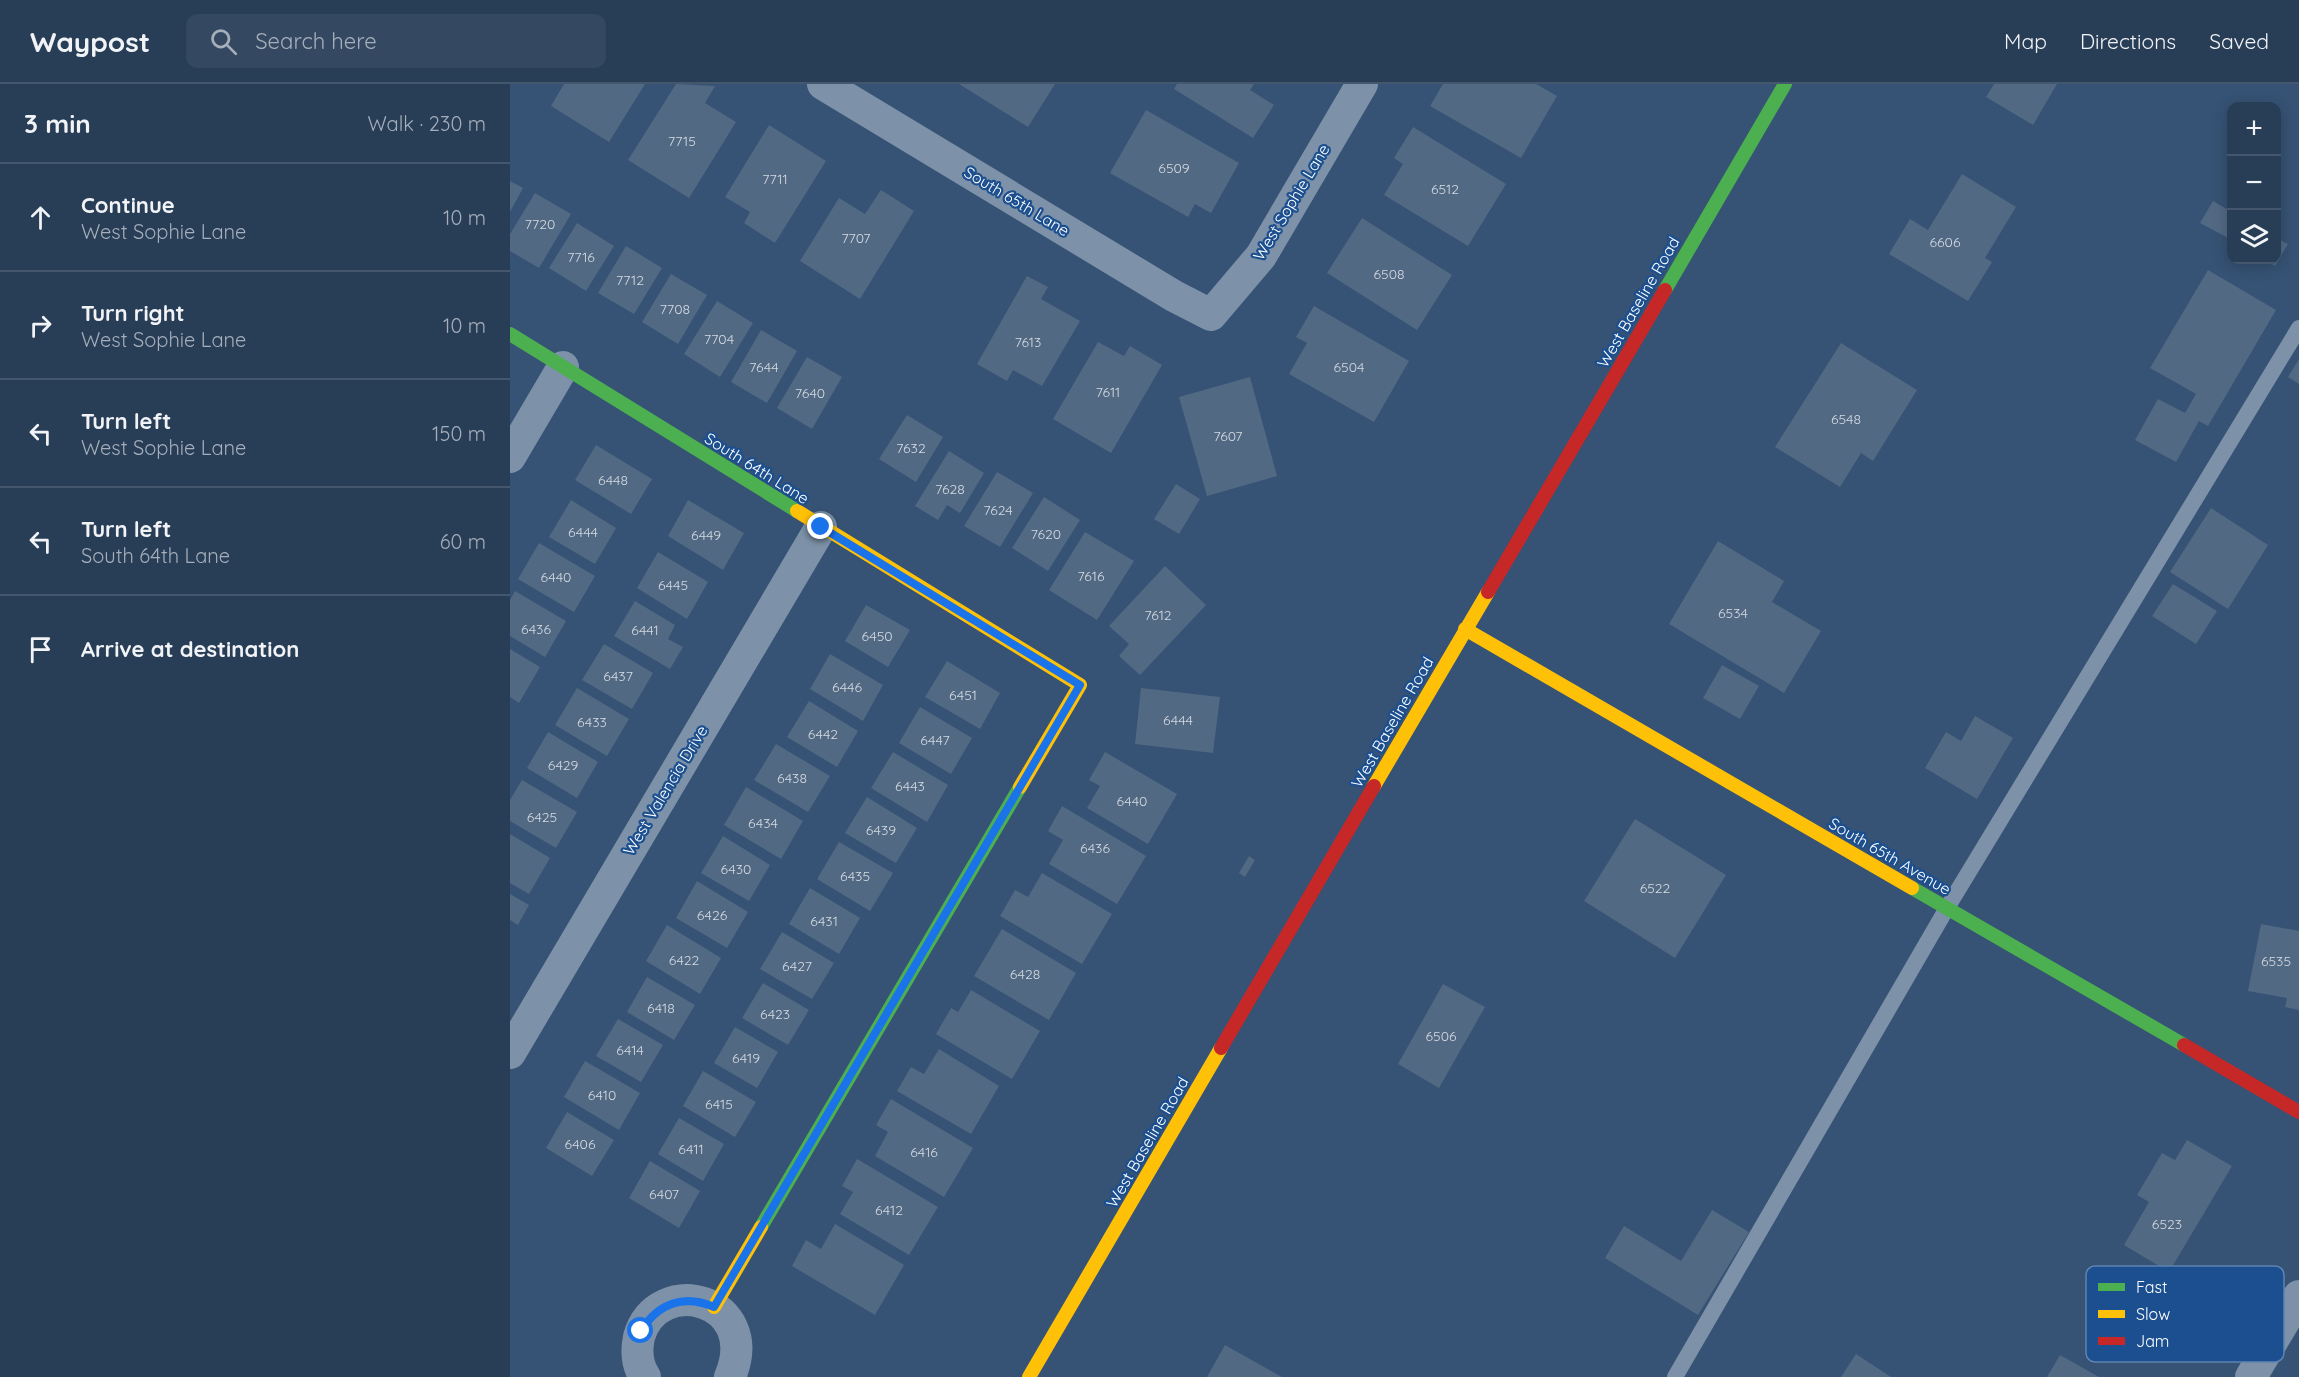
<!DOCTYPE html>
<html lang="en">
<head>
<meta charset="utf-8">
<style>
  :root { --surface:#283e57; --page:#344961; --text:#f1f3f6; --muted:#a5aeba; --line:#44576d }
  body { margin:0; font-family:Quicksand,sans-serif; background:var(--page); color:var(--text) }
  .controls { position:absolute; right:18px; top:18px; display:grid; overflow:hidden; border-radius:12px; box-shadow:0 3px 15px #0003 }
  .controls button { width:54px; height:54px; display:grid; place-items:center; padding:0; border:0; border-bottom:2px solid var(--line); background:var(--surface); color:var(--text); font:30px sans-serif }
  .stop { position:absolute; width:18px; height:18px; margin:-14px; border:4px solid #1a73e8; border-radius:50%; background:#fff }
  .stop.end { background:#1a73e8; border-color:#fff; box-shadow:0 2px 6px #0008 }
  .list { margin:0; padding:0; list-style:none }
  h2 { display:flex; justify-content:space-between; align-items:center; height:78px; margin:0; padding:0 24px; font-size:26px }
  h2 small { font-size:20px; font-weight:400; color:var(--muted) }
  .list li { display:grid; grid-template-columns:39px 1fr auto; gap:18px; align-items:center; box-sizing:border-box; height:108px; padding:0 24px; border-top:2px solid var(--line) }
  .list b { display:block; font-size:22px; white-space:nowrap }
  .list p { margin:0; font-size:20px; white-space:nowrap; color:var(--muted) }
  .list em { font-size:20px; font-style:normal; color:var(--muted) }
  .icon { flex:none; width:33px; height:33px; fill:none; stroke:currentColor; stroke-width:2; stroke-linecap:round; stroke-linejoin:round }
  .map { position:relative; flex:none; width:1789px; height:1293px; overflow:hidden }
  header { display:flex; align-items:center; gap:36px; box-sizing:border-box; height:84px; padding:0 30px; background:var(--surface); border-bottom:2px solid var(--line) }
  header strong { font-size:28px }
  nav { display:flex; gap:33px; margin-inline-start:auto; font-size:21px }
  .search { width:420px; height:54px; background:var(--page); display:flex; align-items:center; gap:15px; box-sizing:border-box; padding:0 21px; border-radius:12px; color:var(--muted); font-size:22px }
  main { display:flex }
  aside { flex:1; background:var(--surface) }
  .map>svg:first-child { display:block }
  .building { fill:#526984 }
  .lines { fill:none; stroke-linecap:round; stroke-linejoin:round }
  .lane { stroke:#7d92a8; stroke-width:16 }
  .street { stroke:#7d92a8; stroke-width:32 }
  .fast { stroke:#4caf50; stroke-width:14 }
  .slow { stroke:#ffc107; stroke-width:14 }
  .jam { stroke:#c62828; stroke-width:14 }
  .route { stroke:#1a73e8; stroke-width:8 }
  .labels { text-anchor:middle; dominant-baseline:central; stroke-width:4.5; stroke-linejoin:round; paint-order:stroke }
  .number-label { font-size:14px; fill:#d4dae0 }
  .street-label { font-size:16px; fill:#fff; stroke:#1b4f8f }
  .key { fill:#1b4f8f; stroke:#5f84b1; stroke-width:1.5 }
  .key-label { font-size:16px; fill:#fff }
</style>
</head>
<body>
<header>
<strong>Waypost</strong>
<div class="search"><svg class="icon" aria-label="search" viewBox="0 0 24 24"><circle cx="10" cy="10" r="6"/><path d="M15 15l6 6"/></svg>Search here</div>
<nav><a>Map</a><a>Directions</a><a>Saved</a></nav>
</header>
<main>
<aside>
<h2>3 min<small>Walk · 230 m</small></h2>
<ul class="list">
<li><svg class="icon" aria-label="ahead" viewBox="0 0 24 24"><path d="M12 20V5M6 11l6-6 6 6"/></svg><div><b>Continue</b><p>West Sophie Lane</p></div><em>10 m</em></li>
<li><svg class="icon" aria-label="right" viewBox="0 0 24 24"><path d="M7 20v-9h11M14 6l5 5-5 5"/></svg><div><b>Turn right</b><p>West Sophie Lane</p></div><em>10 m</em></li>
<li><svg class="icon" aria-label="left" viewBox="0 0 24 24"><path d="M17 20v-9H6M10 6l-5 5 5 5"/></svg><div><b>Turn left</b><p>West Sophie Lane</p></div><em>150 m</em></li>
<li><svg class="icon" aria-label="left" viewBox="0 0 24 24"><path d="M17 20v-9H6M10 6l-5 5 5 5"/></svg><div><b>Turn left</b><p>South 64th Lane</p></div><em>60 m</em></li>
<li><svg class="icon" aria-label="arrive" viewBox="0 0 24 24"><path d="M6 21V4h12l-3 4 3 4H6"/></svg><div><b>Arrive at destination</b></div></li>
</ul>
</aside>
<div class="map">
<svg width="1789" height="1293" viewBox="0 0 1789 1293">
  <rect width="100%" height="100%" fill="#365274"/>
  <g class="building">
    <polygon points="54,0 135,0 99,58 41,22"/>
    <polygon points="166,0 205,2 195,19 226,38 179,114 118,76"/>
    <polygon points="449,0 545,0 518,43"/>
    <polygon points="667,0 744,0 740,6 764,21 743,54 664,5"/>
    <polygon points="933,0 1026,0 1047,12 1011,74 920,22"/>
    <polygon points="1484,0 1547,0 1523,41 1476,13"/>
    <polygon points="636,26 729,79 701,129 685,120 678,133 600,89"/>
    <polygon points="259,41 316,77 265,159 234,139 240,128 215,113"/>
    <polygon points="903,43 996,100 958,162 874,111 893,80 884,74"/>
    <polygon points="1452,90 1506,123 1475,174 1482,178 1458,217 1379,170 1400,135 1418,146"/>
    <polygon points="0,97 13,104 0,128"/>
    <polygon points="371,106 404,127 350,215 290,177 329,114 355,130"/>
    <polygon points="25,109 61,130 29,184 0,167 0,150"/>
    <polygon points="1703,117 1722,128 1722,156 1690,139"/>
    <polygon points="852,134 942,191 907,246 817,189"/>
    <polygon points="67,139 104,162 76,207 39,184"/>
    <polygon points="1766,154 1778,160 1765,182 1755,176 1766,176"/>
    <polygon points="116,162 152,184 124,230 88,209"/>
    <polygon points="1698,186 1766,226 1698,342 1689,337 1666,378 1625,356 1648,315 1683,333 1675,329 1686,310 1640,284"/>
    <polygon points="161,190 197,211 168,260 132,238"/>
    <polygon points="517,192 538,203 531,215 570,237 532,302 503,286 497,297 467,280"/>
    <polygon points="207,217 243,239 210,293 174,270"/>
    <polygon points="804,222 899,277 864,338 779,290 797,259 786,253"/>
    <polygon points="251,246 287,267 257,319 221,298"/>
    <polygon points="588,258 614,272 620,262 652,281 601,369 543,335"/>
    <polygon points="1331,259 1407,306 1363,377 1351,369 1330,403 1265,363"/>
    <polygon points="297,273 332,293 302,345 267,324"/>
    <polygon points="1789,275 1789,300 1778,293"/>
    <polygon points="740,293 767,392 697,412 669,313"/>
    <polygon points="397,331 433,353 406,398 369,375"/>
    <polygon points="86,361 142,395 121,430 65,396"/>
    <polygon points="439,367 474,389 450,429 437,421 428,436 405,422"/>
    <polygon points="487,388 523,409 490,463 454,442"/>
    <polygon points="666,400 690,415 669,450 644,435"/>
    <polygon points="534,413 570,436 538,487 502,464"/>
    <polygon points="61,416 106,444 85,480 39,453"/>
    <polygon points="178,416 234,449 213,486 158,452"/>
    <polygon points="1701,424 1758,461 1718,525 1660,488"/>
    <polygon points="575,448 624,477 587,536 539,506"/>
    <polygon points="1208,457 1274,497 1262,518 1311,547 1274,609 1159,540"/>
    <polygon points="29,459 85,492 64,528 8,495"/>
    <polygon points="148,468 198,498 177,535 127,504"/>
    <polygon points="655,482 696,521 630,591 609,572 619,560 599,542"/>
    <polygon points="1663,500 1707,527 1686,560 1642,532"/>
    <polygon points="5,507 56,537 35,573 0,552 0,516"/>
    <polygon points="125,517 165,541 158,555 173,563 160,585 104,552"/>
    <polygon points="356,521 400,546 378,583 335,557"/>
    <polygon points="94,560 143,589 122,625 72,596"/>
    <polygon points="0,565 30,583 9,619 0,613"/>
    <polygon points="320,570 373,601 353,637 300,605"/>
    <polygon points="437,577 490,609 470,645 415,613"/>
    <polygon points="1212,581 1249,602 1230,635 1193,614"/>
    <polygon points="67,604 119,635 97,672 45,641"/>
    <polygon points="631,604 710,613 703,669 625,660"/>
    <polygon points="299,617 348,647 327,683 277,653"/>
    <polygon points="410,623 462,654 441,690 389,659"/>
    <polygon points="1465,632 1503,654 1467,715 1415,684 1436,648 1451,657"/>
    <polygon points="38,648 88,678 67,714 17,684"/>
    <polygon points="266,660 320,692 298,728 244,696"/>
    <polygon points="383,668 438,701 417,738 361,704"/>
    <polygon points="595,668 667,710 638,760 577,724 590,702 579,696"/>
    <polygon points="12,696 67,728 46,764 0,737 0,716"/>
    <polygon points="236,703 293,737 271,775 214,741"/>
    <polygon points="357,713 407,744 386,779 335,749"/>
    <polygon points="552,722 636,772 607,820 539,780 553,756 538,747"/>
    <polygon points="1125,735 1216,791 1165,874 1074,817"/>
    <polygon points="0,750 40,774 19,810 0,799"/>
    <polygon points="213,752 260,781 239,817 191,789"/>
    <polygon points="329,758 383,789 360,827 307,795"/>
    <polygon points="739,772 745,776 735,793 729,789"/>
    <polygon points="532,789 602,830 572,880 490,832 505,806 518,813"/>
    <polygon points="187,797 238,828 217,864 166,834"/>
    <polygon points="300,804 350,834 329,870 279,840"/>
    <polygon points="0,810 19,821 8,841 0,836"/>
    <polygon points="1751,840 1789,847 1789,926 1775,923 1777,914 1738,907"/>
    <polygon points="157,841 211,874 190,910 136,877"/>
    <polygon points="492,845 566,889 539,936 464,892"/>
    <polygon points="272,848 324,879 302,915 250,885"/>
    <polygon points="137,893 185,921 164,956 117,928"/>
    <polygon points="253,899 299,926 278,961 232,934"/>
    <polygon points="933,900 975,923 929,1004 888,980"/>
    <polygon points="461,906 530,947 502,995 426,950 441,924 448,928"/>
    <polygon points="108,935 153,961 131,998 86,972"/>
    <polygon points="225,943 268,968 247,1004 204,979"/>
    <polygon points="429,965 489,1002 461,1050 387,1007 401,983 414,990"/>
    <polygon points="75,977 130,1009 109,1046 54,1013"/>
    <polygon points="193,987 246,1018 225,1053 173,1022"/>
    <polygon points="381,1015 463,1064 434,1113 365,1072 378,1048 366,1041"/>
    <polygon points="57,1028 104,1056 82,1092 36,1064"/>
    <polygon points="169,1034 214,1060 193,1097 148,1070"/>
    <polygon points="1677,1056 1722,1082 1659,1188 1614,1161 1639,1118 1627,1111 1652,1069 1665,1076"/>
    <polygon points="347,1075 428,1123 399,1171 330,1130 343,1108 332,1102"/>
    <polygon points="140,1077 190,1107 169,1144 119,1114"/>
    <polygon points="1202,1126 1239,1148 1188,1231 1095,1174 1114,1142 1171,1177"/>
    <polygon points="325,1140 394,1181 365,1231 282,1182 296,1156 311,1165"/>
    <polygon points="715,1261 772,1293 697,1293"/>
    <polygon points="1346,1270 1381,1293 1331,1293"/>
    <polygon points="1550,1271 1589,1293 1537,1293"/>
  </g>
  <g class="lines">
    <polyline class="lane" points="1165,1293 1437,824 1789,244"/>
    <g class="street">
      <polyline points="313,0 664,212 701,231 751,172 852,0"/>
      <polyline points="0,373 53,283"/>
      <polyline points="0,969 311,443"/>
      <path d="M135 1293C127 1281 126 1267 129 1253 147 1188 253 1214 220 1293"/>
      <polyline points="1741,1293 1789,1212"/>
    </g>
    <g class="fast">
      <polyline points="1155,206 1275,0"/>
      <polyline points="0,250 287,427"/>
      <polyline points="1402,804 1674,961"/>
      <polyline points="251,1143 510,703"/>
    </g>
    <g class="slow">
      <polyline points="287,427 570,601 510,703"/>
      <polyline points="955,545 1402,804"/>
      <polyline points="864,702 978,508"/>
      <polyline points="204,1223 251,1143"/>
      <polyline points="519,1293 711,964"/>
    </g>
    <g class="jam">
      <polyline points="978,508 1155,206"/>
      <polyline points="1674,961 1789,1028"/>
      <polyline points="711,964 864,702"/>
    </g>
  </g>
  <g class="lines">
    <path class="route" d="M131 1247C148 1219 174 1210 204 1223L570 601 311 443"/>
  </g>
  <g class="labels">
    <g class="number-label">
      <text x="172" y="57">7715</text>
      <text x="664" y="84">6509</text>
      <text x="265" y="95">7711</text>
      <text x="935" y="105">6512</text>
      <text x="30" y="140">7720</text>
      <text x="346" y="154">7707</text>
      <text x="1435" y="158">6606</text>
      <text x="71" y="173">7716</text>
      <text x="879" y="190">6508</text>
      <text x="120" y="196">7712</text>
      <text x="165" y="225">7708</text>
      <text x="209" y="255">7704</text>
      <text x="518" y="258">7613</text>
      <text x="254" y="283">7644</text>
      <text x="839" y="283">6504</text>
      <text x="598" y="308">7611</text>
      <text x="300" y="309">7640</text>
      <text x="1336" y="335">6548</text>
      <text x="718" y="352">7607</text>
      <text x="401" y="364">7632</text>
      <text x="103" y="396">6448</text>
      <text x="440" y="405">7628</text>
      <text x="488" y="426">7624</text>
      <text x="73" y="448">6444</text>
      <text x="536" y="450">7620</text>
      <text x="196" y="451">6449</text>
      <text x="581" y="492">7616</text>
      <text x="46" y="493">6440</text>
      <text x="163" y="501">6445</text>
      <text x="1223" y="529">6534</text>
      <text x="648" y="531">7612</text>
      <text x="26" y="545">6436</text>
      <text x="135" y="546">6441</text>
      <text x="367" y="552">6450</text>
      <text x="108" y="592">6437</text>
      <text x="337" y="603">6446</text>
      <text x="453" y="611">6451</text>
      <text x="668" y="636">6444</text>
      <text x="82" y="638">6433</text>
      <text x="313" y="650">6442</text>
      <text x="425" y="656">6447</text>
      <text x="53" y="681">6429</text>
      <text x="282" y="694">6438</text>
      <text x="400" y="702">6443</text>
      <text x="622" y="717">6440</text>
      <text x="32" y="733">6425</text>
      <text x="253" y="739">6434</text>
      <text x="371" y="746">6439</text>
      <text x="585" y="764">6436</text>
      <text x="226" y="785">6430</text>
      <text x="345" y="792">6435</text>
      <text x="1145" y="804">6522</text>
      <text x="202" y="831">6426</text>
      <text x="314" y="837">6431</text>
      <text x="174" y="876">6422</text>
      <text x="1766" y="877">6535</text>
      <text x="287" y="882">6427</text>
      <text x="515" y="890">6428</text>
      <text x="151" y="924">6418</text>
      <text x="265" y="930">6423</text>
      <text x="931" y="952">6506</text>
      <text x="120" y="966">6414</text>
      <text x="236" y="974">6419</text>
      <text x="92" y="1011">6410</text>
      <text x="209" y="1020">6415</text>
      <text x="70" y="1060">6406</text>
      <text x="181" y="1065">6411</text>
      <text x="414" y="1068">6416</text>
      <text x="154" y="1110">6407</text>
      <text x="379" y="1126">6412</text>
      <text x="1657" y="1140">6523</text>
    </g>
    <g class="street-label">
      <text transform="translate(507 117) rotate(31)">South 65th Lane</text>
      <text transform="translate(781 118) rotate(-59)">West Sophie Lane</text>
      <text transform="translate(1128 218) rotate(-60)">West Baseline Road</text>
      <text transform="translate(247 384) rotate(32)">South 64th Lane</text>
      <text transform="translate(882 638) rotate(-60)">West Baseline Road</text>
      <text transform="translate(155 706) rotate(-59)">West Valencia Drive</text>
      <text transform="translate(1380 772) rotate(30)">South 65th Avenue</text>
      <text transform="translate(637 1058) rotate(-60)">West Baseline Road</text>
    </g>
  </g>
  <rect x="1576" y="1182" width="198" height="96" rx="9" class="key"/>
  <rect x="1588" y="1199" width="27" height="8" fill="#4caf50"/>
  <rect x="1588" y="1226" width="27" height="8" fill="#ffc107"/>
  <rect x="1588" y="1253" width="27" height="8" fill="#c62828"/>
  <g class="key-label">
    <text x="1626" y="1209">Fast</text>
    <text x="1626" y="1236">Slow</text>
    <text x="1626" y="1263">Jam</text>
  </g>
</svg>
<div class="controls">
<button>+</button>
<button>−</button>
<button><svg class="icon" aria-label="layers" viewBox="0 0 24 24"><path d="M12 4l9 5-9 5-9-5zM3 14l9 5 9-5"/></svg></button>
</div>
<div class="stop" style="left:131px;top:1247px"></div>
<div class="stop end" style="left:311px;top:443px"></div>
</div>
</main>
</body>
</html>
